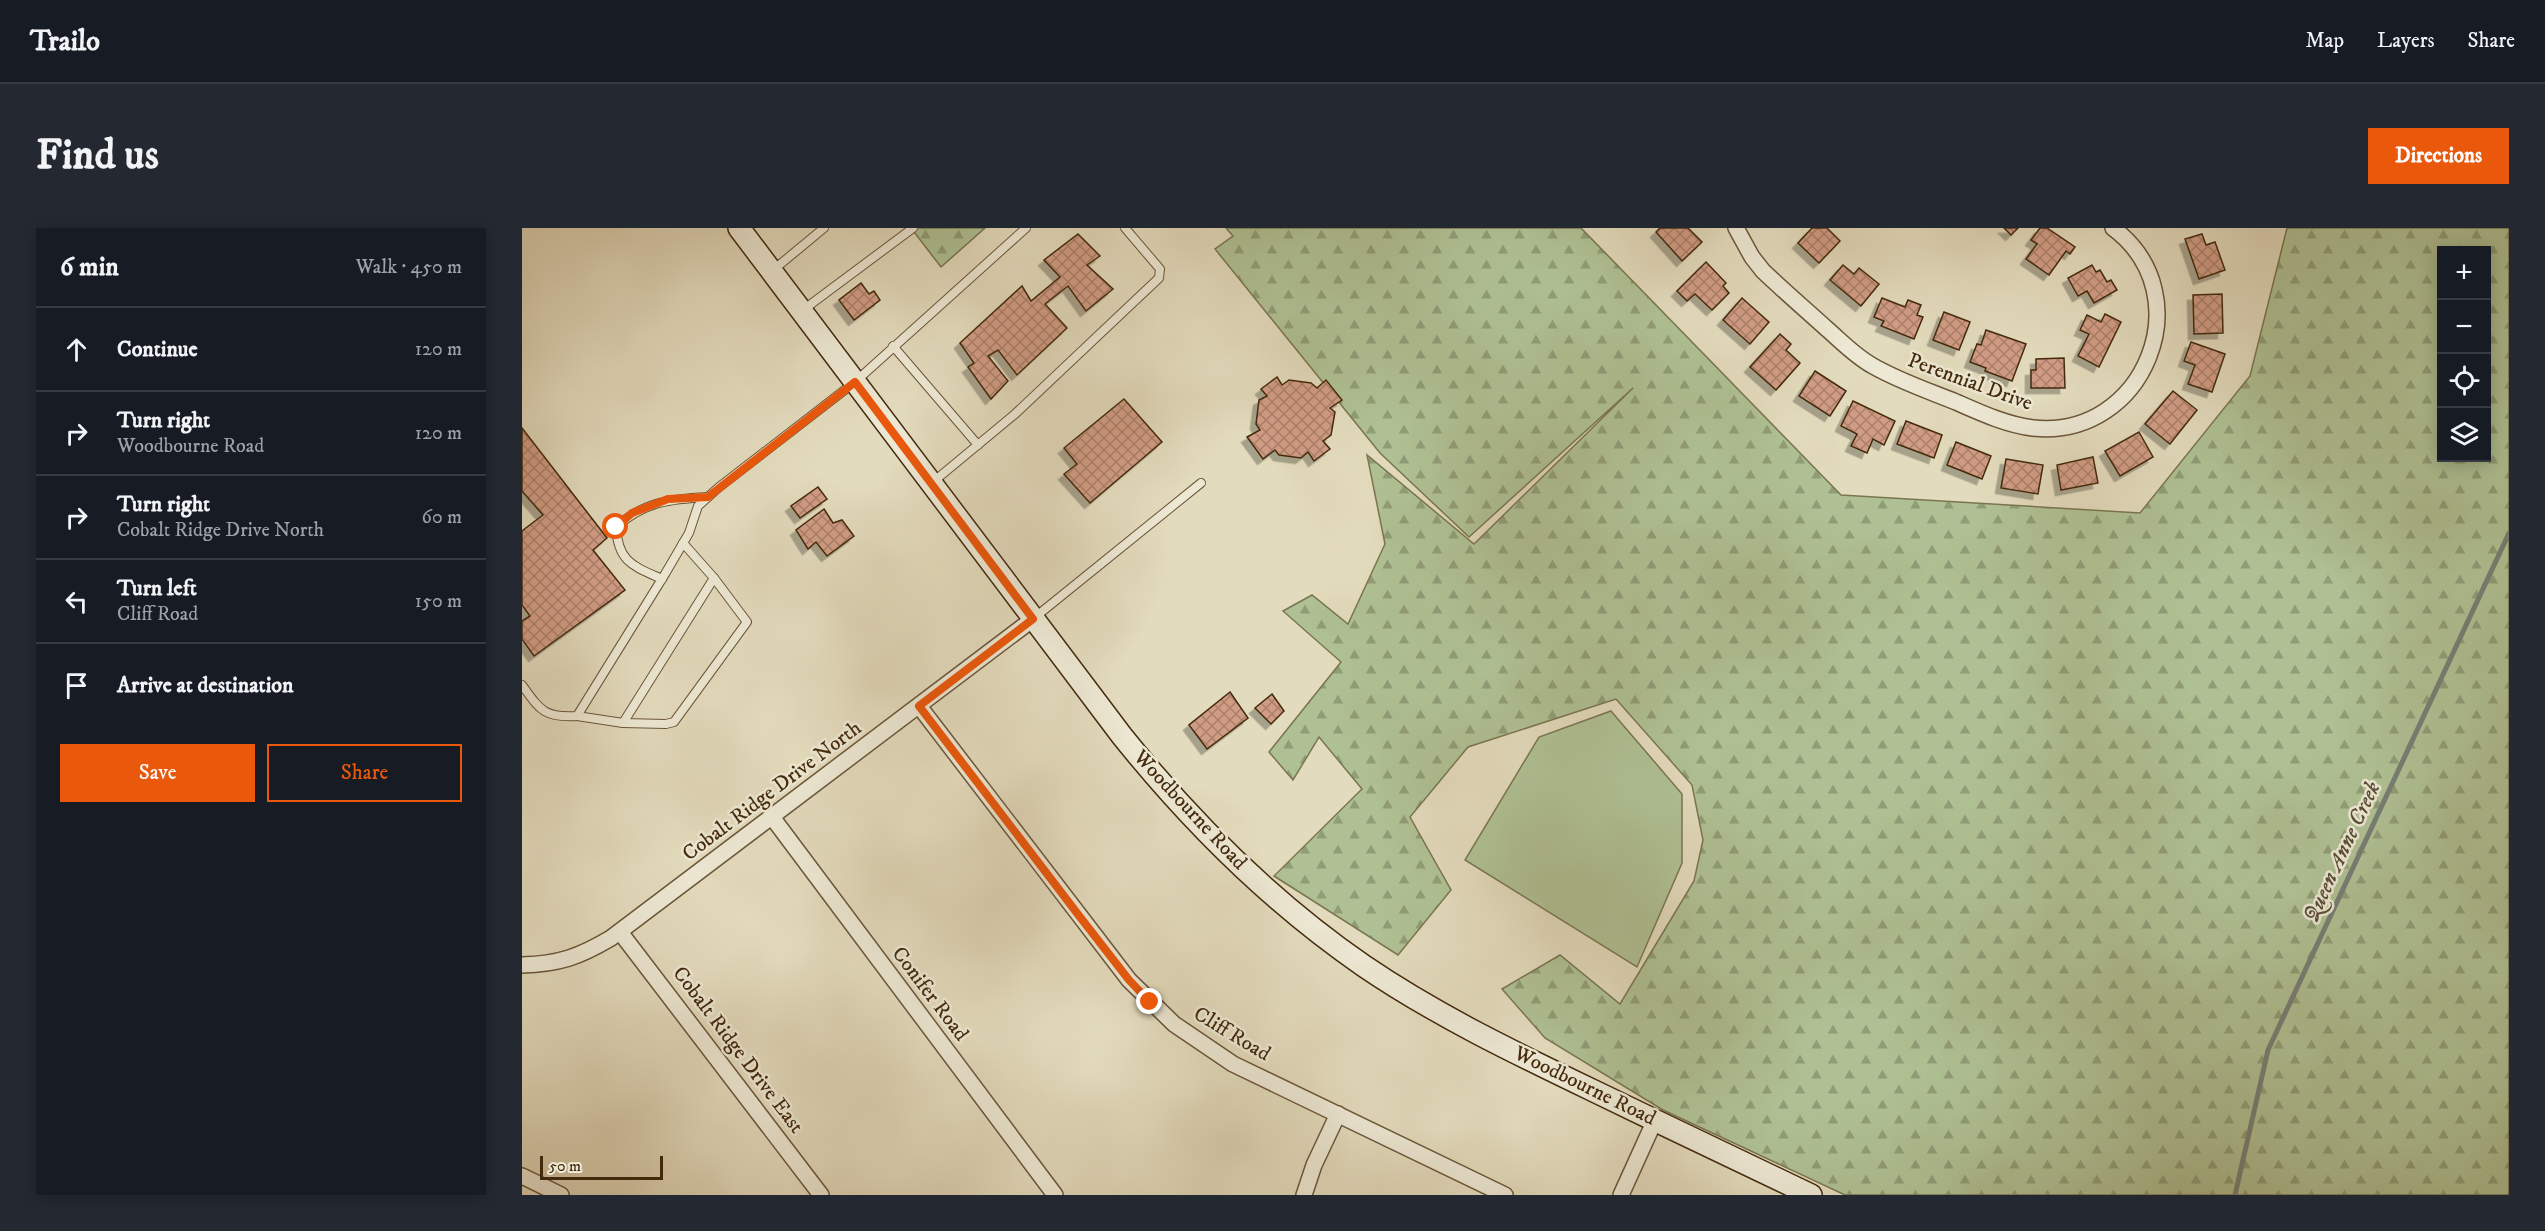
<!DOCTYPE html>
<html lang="en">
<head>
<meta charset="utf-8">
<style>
  :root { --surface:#171b24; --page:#242831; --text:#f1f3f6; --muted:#9ea1a6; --line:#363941; --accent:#ea580c }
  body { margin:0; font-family:"IM FELL DW Pica",serif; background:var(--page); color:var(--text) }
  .controls { position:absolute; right:18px; top:18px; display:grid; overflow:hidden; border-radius:0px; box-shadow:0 3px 15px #0003 }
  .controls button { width:54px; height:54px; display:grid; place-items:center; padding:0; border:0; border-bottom:2px solid var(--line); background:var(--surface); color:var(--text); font:30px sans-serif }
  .scale { position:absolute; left:18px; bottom:15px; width:123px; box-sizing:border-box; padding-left:6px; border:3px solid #432a0d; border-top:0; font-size:16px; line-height:21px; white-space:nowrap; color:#432a0d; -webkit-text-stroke:4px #ede8d4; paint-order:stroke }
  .stop { position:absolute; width:18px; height:18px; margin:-14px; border:4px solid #ea580c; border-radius:50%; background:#fff }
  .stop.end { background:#ea580c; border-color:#fff; box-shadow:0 2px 6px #0008 }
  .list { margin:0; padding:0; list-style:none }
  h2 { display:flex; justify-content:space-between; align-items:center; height:78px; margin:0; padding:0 24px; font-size:26px }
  h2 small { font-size:20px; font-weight:400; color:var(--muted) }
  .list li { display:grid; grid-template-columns:39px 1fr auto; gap:18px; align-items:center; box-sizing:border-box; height:84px; padding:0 24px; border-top:2px solid var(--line) }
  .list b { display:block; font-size:22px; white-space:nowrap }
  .list p { margin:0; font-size:20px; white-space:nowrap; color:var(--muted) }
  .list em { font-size:20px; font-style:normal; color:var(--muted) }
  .actions { display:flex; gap:12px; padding:18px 24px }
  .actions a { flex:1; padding:14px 0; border:2px solid var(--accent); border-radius:0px; text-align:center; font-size:21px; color:var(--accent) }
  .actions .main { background:var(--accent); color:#fff }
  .icon { flex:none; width:33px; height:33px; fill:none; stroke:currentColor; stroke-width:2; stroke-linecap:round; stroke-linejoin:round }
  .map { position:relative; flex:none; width:1987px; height:967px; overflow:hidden; border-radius:0px }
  header { display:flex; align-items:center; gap:36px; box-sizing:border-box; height:84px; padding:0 30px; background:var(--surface); border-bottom:2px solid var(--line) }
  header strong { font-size:28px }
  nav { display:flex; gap:33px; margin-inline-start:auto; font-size:21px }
  .intro { display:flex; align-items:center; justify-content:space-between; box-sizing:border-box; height:144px; padding:0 36px }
  h1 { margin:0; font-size:42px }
  .button { padding:15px 27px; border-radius:0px; background:var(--accent); color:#fff; font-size:21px; font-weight:700 }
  main { display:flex; gap:36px; padding:0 36px }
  aside { flex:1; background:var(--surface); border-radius:0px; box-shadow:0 3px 15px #0003 }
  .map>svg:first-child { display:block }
  .grass { fill:#afc194; stroke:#797650; stroke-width:1.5 }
  .forest { fill:url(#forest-firs); stroke:#797650; stroke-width:1.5; fill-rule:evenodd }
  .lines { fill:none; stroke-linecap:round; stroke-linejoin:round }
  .stream { stroke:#777f75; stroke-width:5 }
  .building { fill:url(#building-cross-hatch); stroke:#432a0d; stroke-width:1.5; filter:url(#shadow) }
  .service-casing { stroke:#6b5639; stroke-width:10 }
  .minor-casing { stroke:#6b5639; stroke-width:18 }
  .secondary-casing { stroke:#432a0d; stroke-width:24 }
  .service { stroke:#ede8d4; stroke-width:8 }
  .minor { stroke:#ede8d4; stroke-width:15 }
  .secondary { stroke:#ede8d4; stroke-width:21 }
  .route { stroke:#ea580c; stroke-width:8 }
  .labels { text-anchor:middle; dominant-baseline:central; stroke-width:5; stroke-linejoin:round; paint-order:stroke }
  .street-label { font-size:21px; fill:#432a0d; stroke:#ede8d4 }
  .water-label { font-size:22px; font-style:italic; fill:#594e38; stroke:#ede8d4 }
</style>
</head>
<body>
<header>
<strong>Trailo</strong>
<nav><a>Map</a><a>Layers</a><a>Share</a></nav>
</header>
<div class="intro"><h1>Find us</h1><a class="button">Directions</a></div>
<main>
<aside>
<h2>6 min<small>Walk · 450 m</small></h2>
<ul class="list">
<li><svg class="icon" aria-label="ahead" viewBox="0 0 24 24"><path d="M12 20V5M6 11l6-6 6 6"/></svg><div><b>Continue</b></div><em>120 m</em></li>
<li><svg class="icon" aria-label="right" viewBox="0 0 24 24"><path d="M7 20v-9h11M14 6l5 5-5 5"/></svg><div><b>Turn right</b><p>Woodbourne Road</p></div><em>120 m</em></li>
<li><svg class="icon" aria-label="right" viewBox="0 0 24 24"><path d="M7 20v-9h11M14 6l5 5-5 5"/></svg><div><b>Turn right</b><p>Cobalt Ridge Drive North</p></div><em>60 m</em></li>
<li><svg class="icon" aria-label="left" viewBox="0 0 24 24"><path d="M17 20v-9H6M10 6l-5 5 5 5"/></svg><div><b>Turn left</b><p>Cliff Road</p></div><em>150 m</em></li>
<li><svg class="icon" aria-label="arrive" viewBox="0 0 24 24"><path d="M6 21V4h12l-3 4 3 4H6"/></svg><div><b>Arrive at destination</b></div></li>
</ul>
<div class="actions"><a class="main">Save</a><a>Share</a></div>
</aside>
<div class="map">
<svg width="1987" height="967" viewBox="0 0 1987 967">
  <defs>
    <pattern id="forest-firs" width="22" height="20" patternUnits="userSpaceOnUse" patternTransform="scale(1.5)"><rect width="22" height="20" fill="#afc194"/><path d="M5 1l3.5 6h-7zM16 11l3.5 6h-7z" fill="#909d77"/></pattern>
    <pattern id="building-cross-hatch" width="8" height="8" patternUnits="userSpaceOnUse" patternTransform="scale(1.5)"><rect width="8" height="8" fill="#d19c84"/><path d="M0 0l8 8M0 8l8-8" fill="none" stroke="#ab7f6a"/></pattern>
    <filter id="shadow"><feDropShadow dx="-5.5" dy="5.5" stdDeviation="0" flood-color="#0004"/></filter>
  </defs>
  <rect width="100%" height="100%" fill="#e3dbbd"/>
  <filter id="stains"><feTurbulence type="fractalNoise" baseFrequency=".00333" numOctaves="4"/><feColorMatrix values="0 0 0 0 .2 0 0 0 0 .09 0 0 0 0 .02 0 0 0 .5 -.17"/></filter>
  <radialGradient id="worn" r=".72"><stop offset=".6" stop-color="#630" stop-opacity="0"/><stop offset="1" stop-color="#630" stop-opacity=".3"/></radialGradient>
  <polygon class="grass" points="1089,483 1160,566 1160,635 1115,739 943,632 1017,509"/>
  <g class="forest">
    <polygon points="389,0 463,0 419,39"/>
    <path d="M704 0H1059L1319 267 1618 285 1728 148 1765 0H1987V967H1323L1141 882 1023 810 980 761 1038 727 1098 776 1172 653 1181 612 1170 557 1094 471 946 519 888 589 929 662 876 727 752 648 840 561 797 509 771 552 747 524 819 434 761 383 790 367 826 396 863 316 845 227 952 316 1111 160 947 309 858 225 693 21 711 8ZM1920 22H1964V230H1920Z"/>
  </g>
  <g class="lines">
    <polyline class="stream" points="1713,967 1746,822 1987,305"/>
  </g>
  <g class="building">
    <polygon points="1138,0 1166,0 1180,14 1160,33 1134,4"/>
    <polygon points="1290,0 1305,0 1318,13 1297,35 1276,15"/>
    <polygon points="1482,0 1496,0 1489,7"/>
    <polygon points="1518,0 1525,0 1553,19 1548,26 1544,23 1527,47 1504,31 1515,16 1509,12"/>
    <polygon points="556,6 578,28 565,37 591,61 564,83 546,58 523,76 545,100 495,147 476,122 466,128 486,153 469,171 446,139 452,135 438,115 500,58 509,73 538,49 522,32"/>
    <polygon points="1680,6 1684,17 1693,14 1703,42 1677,51 1663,11"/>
    <polygon points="1184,34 1204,55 1201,58 1207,65 1190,82 1173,66 1165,73 1155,63"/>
    <polygon points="1321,37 1332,46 1337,40 1357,56 1339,78 1308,52"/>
    <polygon points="1570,37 1574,44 1578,42 1585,54 1589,52 1595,62 1572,75 1565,63 1556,68 1546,50"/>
    <polygon points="339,55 347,66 352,63 358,72 332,92 317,72"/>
    <polygon points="1700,66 1701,105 1672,106 1671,67"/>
    <polygon points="1220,70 1247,94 1228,116 1201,92"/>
    <polygon points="1360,70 1383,79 1386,72 1399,77 1395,87 1401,89 1392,111 1359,98 1362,93 1352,89"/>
    <polygon points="1422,84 1448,94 1437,122 1411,112"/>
    <polygon points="1583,86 1599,94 1577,139 1556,128 1567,106 1558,102 1565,87 1579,94"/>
    <polygon points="1464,102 1504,116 1490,153 1463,143 1464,140 1448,134 1455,116 1459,117"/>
    <polygon points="1258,106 1269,116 1264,122 1278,135 1254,162 1228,139"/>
    <polygon points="1669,114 1703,126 1690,164 1666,156 1673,137 1662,133"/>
    <polygon points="1542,130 1543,160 1509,160 1509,142 1514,142 1514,131"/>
    <polygon points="1293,143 1324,163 1308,188 1277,168"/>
    <polygon points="755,149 760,157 767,152 789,155 795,160 804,152 820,172 808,180 813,184 809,207 801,213 808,221 792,233 786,224 779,230 757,227 753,222 741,231 725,209 738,202 734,196 737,172 745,168 739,161"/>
    <polygon points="1651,163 1675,182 1648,216 1623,196"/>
    <polygon points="602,171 640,214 568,275 542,246 555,236 542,220"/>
    <polygon points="1331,173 1373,193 1362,217 1351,211 1345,225 1329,218 1335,206 1319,198"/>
    <polygon points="1384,193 1420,207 1412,230 1375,216"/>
    <polygon points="0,200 85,310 71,322 103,362 12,428 0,411 0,393 8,388 0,377 0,303 21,287 0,263"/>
    <polygon points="1617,204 1631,229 1598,248 1583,223"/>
    <polygon points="1434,214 1469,228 1460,251 1425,237"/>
    <polygon points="1571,229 1576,255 1539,262 1535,237"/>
    <polygon points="1484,231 1521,237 1516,266 1479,260"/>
    <polygon points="296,259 305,271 278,290 269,278"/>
    <polygon points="302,281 311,295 320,292 332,308 305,328 294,314 286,321 274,302"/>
    <polygon points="708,464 726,490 685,521 667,497"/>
    <polygon points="750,466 762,483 749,496 733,480"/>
  </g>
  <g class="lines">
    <g class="service-casing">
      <g id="service">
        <polyline points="250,43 302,0"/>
        <polyline points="281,82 391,0"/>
        <polyline points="371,118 456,217"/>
        <polyline points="411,254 493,186 637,50 638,41 603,0"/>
        <path d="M140 351C111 338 96 334 94 299 123 273 149 271 186 269"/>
        <polyline points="512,390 679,255"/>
        <path d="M0 457C18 482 22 490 55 488L143 346 167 305 176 278 196 260 333 154 504 0"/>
        <polyline points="55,488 101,495 192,350 161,315"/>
        <polyline points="101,495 144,496 152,494 225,394 192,350"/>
      </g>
    </g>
    <g class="minor-casing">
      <g id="minor">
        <path d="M1214 0 1230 29 1241 43C1262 63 1284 82 1305 101 1320 114 1333 128 1351 138 1377 153 1407 163 1434 174 1459 185 1485 197 1511 200 1622 212 1681 67 1591 0"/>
        <polyline points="397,478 607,752 652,796 711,836 983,967"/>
        <polyline points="250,589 533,967"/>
        <polyline points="98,704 299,967"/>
        <path d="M0 737C37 736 57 729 89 710L511 391"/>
        <polyline points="0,948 39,967"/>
        <polyline points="782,967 792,937 816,886"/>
        <polyline points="1099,967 1133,892"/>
      </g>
    </g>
    <g class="secondary-casing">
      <path id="secondary" d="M217 0 600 508C670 595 749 674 842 738 914 787 993 825 1072 863 1144 898 1216 932 1289 967"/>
    </g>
    <use href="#service" class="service"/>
    <use href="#minor" class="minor"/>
    <use href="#secondary" class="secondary"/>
  </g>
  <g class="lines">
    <polyline class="route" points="94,299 110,285 146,271 186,269 333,154 511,391 397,478 558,689 607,752 628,774"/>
  </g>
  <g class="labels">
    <g class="street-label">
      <text transform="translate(1448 154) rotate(20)">Perennial Drive</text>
      <text transform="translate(250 563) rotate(-37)">Cobalt Ridge Drive North</text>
      <text transform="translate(668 582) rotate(47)">Woodbourne Road</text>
      <text transform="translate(408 766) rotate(53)">Conifer Road</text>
      <text transform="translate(710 806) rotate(31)">Cliff Road</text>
      <text transform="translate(216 822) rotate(53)">Cobalt Ridge Drive East</text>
      <text transform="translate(1063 858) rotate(26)">Woodbourne Road</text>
    </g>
    <g class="water-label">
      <text transform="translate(1820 624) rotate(-65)">Queen Anne Creek</text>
    </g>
  </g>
  <rect width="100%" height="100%" filter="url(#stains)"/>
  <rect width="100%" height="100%" fill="url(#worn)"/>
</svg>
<div class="controls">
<button>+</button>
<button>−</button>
<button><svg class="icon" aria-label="locate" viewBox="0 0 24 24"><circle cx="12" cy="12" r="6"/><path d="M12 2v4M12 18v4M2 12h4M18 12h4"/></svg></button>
<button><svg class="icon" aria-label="layers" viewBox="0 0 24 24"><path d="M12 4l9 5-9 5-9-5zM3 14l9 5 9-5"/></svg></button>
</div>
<div class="scale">50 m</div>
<div class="stop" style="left:94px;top:299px"></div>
<div class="stop end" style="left:628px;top:774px"></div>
</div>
</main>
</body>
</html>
